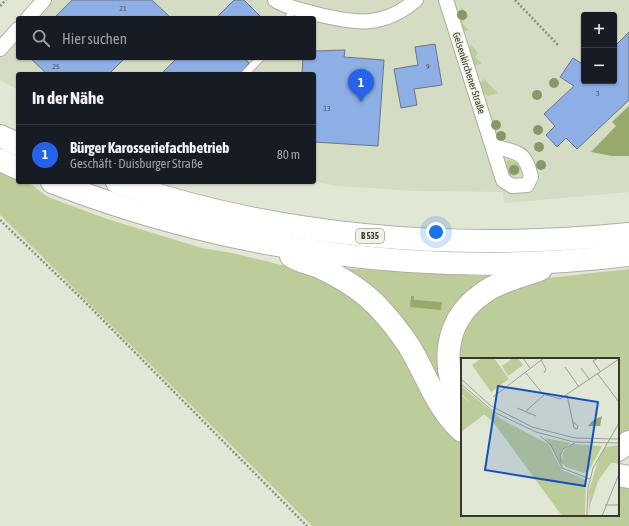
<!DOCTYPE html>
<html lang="de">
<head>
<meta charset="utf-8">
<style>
  :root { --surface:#171b24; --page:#242831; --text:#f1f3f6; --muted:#9ea1a6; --line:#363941; --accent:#2563eb }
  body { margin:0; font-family:"Asap Condensed",sans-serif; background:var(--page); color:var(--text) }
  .controls { position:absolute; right:12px; top:12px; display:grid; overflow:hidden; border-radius:4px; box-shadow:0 1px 3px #0004 }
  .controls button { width:36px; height:36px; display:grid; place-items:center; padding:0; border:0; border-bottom:1px solid var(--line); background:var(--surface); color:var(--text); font:20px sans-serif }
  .you { position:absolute; left:436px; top:232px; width:14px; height:14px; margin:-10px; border:3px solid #fff; border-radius:50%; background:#1a73e8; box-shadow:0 0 0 6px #1a73e833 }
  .badge { display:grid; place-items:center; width:26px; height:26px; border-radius:50%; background:var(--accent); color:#fff; font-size:13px; font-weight:700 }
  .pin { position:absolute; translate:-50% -33px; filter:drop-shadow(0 1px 2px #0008) }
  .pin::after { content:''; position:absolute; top:21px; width:14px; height:12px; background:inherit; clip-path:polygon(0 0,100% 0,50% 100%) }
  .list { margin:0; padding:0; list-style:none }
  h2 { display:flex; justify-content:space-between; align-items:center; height:52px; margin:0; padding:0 16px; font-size:17px }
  h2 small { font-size:13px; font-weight:400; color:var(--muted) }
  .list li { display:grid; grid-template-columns:26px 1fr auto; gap:12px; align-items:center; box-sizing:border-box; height:60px; padding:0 16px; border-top:1px solid var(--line) }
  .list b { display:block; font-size:15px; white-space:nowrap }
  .list p { margin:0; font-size:13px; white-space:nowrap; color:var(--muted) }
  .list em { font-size:13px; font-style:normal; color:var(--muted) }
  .icon { flex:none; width:22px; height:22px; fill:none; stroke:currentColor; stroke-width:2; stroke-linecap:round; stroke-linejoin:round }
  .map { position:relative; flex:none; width:629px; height:526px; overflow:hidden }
  .search { position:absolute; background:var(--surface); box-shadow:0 1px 3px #0004; left:16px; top:16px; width:300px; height:44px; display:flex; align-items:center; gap:10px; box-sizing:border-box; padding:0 14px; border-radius:4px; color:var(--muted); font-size:15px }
  .panel { position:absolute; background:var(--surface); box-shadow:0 1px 3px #0004; left:16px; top:72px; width:300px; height:112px; border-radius:4px }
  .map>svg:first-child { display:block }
  .built { fill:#d4dcc3; fill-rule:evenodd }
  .green { fill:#bdcd99 }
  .water { fill:#97aa6b }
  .building { fill:#8eaee6; stroke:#6d7684 }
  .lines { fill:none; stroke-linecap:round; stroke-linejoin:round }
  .service-casing { stroke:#abb1a0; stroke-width:9 }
  .minor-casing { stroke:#abb1a0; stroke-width:16 }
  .trunk-casing { stroke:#abb1a0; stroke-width:24 }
  .path { stroke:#8b8f83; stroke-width:2.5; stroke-dasharray:2 2; stroke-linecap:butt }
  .service { stroke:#fff; stroke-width:7 }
  .minor { stroke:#fff; stroke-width:14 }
  .trunk { stroke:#fff; stroke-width:22 }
  .tree { fill:#8b9767 }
  .labels { text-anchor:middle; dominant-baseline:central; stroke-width:3; stroke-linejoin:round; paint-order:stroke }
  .number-label { font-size:8px; fill:#4c565e }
  .shield { fill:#eef4e2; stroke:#6d7066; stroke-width:1 }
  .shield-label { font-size:9px; font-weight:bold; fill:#363831 }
  .street-label { font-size:10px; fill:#363831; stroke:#eef4e2 }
  .inset-road { fill:none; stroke:#9da193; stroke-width:1 }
  .view { fill:#1650bc; fill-opacity:0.15; stroke:#1650bc; stroke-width:2 }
  .inset-edge { fill:none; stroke:#363831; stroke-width:2 }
</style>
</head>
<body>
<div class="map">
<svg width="629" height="526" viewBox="0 0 629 526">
  <rect width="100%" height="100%" fill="#e1e7d5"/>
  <path class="built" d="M49 0H629V192L504 203 503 192 415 191 339 186 314 182V74H18V90L0 80V50L18 32V58H314V18H32ZM584 15H614V81H584Z"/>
  <g class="green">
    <polygon points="462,8 469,16 462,23 469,30 463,31 458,12"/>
    <polygon points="471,45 478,53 475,57 482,63 474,66 469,52"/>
    <polygon points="484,79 498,93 488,96 482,92 479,85"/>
    <polygon points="509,160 519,163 521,169 519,174 513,176 508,173 506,161"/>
    <polygon points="0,168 18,177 18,182 28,182 48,197 107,219 202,248 232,253 298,269 321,277 363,303 403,347 462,441 462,515 618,515 618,483 629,489 629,526 312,526 0,215"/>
    <polygon points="337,268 499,277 465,302 452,401"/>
    <polygon points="629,269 629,436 618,444 618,359 462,359 462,397 453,358 474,309 530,280"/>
  </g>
  <g class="water">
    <polygon points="629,106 629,156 612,156 591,152 616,126 612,122"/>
    <polygon points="411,296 414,296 414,300 442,302 441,310 410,307"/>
  </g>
  <g class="building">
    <polygon points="72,0 152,0 171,18 54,18"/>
    <polygon points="234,0 244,0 262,18 216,18"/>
    <polygon points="629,32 629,100 577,149 566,138 557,147 546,135 555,126 544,114 574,86 560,77 573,58 584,65 584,81 614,81 614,47"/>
    <polygon points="435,44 442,85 414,89 417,105 401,108 394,69 418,65 415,47"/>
    <polygon points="345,50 344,57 384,60 378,146 314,142 314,74 302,74 303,58 314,58 314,51"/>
    <polygon points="30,58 125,58 109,74 47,74"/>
    <polygon points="177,58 244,58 249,63 240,74 161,74"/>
  </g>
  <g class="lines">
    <g class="service-casing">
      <g id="service">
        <polyline points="289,18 292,8"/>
        <polyline points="245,74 260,58"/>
      </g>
    </g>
    <g class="minor-casing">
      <g id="minor">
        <path d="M275 0C287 8 302 10 316 14 355 23 382 29 416 0"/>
        <path d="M446 0 503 180 512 186 527 185 531 177C525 150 518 154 494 146"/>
        <polyline points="28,18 44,0"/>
        <polyline points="0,49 18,29"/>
      </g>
    </g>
    <g class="trunk-casing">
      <g id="trunk">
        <polyline points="0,136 18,144"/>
        <polyline points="0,160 18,168"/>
        <path d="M52 182C235 253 435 279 629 255"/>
        <path d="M117 182C283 239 456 251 629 234"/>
        <path d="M291 256C299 262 310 263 319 267 343 278 364 291 381 310 391 321 401 334 409 346 426 374 437 409 462 431"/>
        <path d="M462 408C441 369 442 322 482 294 499 281 521 277 541 269"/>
        <polyline points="618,450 629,442"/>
        <polyline points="618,475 629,477"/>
      </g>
    </g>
    <g class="path">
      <polyline points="515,0 558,45"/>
      <polyline points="0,6 6,0"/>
      <polyline points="0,220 82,299 307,526"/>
    </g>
    <use href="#service" class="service"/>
    <use href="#minor" class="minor"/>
    <use href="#trunk" class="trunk"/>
  </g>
  <g class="tree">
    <circle cx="462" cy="15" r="5"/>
    <circle cx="554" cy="83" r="5"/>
    <circle cx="537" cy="95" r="5"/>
    <circle cx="496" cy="125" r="5"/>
    <circle cx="538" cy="130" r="5"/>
    <circle cx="501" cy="136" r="5"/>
    <circle cx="539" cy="147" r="5"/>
    <circle cx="541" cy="165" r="5"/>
    <circle cx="514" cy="170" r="5"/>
  </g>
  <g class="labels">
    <g class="number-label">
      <text x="123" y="8">21</text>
      <text x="56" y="66">25</text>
      <text x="428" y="66">9</text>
      <text x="598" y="93">3</text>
      <text x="327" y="108">13</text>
    </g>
    <rect class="shield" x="356" y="229" width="28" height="14" rx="3"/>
    <g class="shield-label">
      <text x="370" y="236">B 535</text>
    </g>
    <g class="street-label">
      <text transform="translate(469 73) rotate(72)">Gelsenkirchener Straße</text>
    </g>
  </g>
  <g transform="translate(461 358)">
    <rect width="158" height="158" fill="#e1e7d5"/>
    <path d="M21 0H33L48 21 30 34 11 7ZM52 0H57L62 7 47 18 41 8ZM0 28 40 61 87 86 101 112 125 122 124 158H101L33 65 0 36ZM0 37 24 56 0 74ZM84 80 110 85 100 93 102 110ZM112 86 141 88 129 111 123 115 105 109 101 105 102 93ZM158 87V108L156 105H150L137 123 129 148 128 158V133L137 102 144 89Z" fill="#bdcd99"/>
    <path d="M141 58 139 68H127L131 63Z" fill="#97aa6b"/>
    <path class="inset-road" d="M62 0 69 10M137 0 132 3 139 13M80 2 85 11 83 15M104 9 118 29M120 10 128 21M64 14 82 36 99 41 158 1M136 15 158 44M0 21 30 48 71 69 114 80 158 81M0 26 33 54 75 74 113 84 158 85M106 37 113 70 116 71 117 68 112 64M32 39 83 0M56 50 75 58M64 54 83 37M79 78 90 87 101 110 129 121M100 105 99 98 102 91 114 85M144 147H158M126 158 127 130 132 110 158 65M141 158 158 116"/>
    <path class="view" d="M37 28 137 44 124 128 24 112Z"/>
    <rect width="158" height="158" class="inset-edge"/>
  </g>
</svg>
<div class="controls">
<button>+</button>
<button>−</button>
</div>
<div class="you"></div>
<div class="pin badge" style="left:361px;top:102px">1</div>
<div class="search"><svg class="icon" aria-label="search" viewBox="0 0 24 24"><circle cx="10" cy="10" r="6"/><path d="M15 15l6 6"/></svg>Hier suchen</div>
<section class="panel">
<h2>In der Nähe<small></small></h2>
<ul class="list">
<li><span class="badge">1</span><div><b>Bürger Karosseriefachbetrieb</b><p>Geschäft · Duisburger Straße</p></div><em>80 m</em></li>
</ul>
</section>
</div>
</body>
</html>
